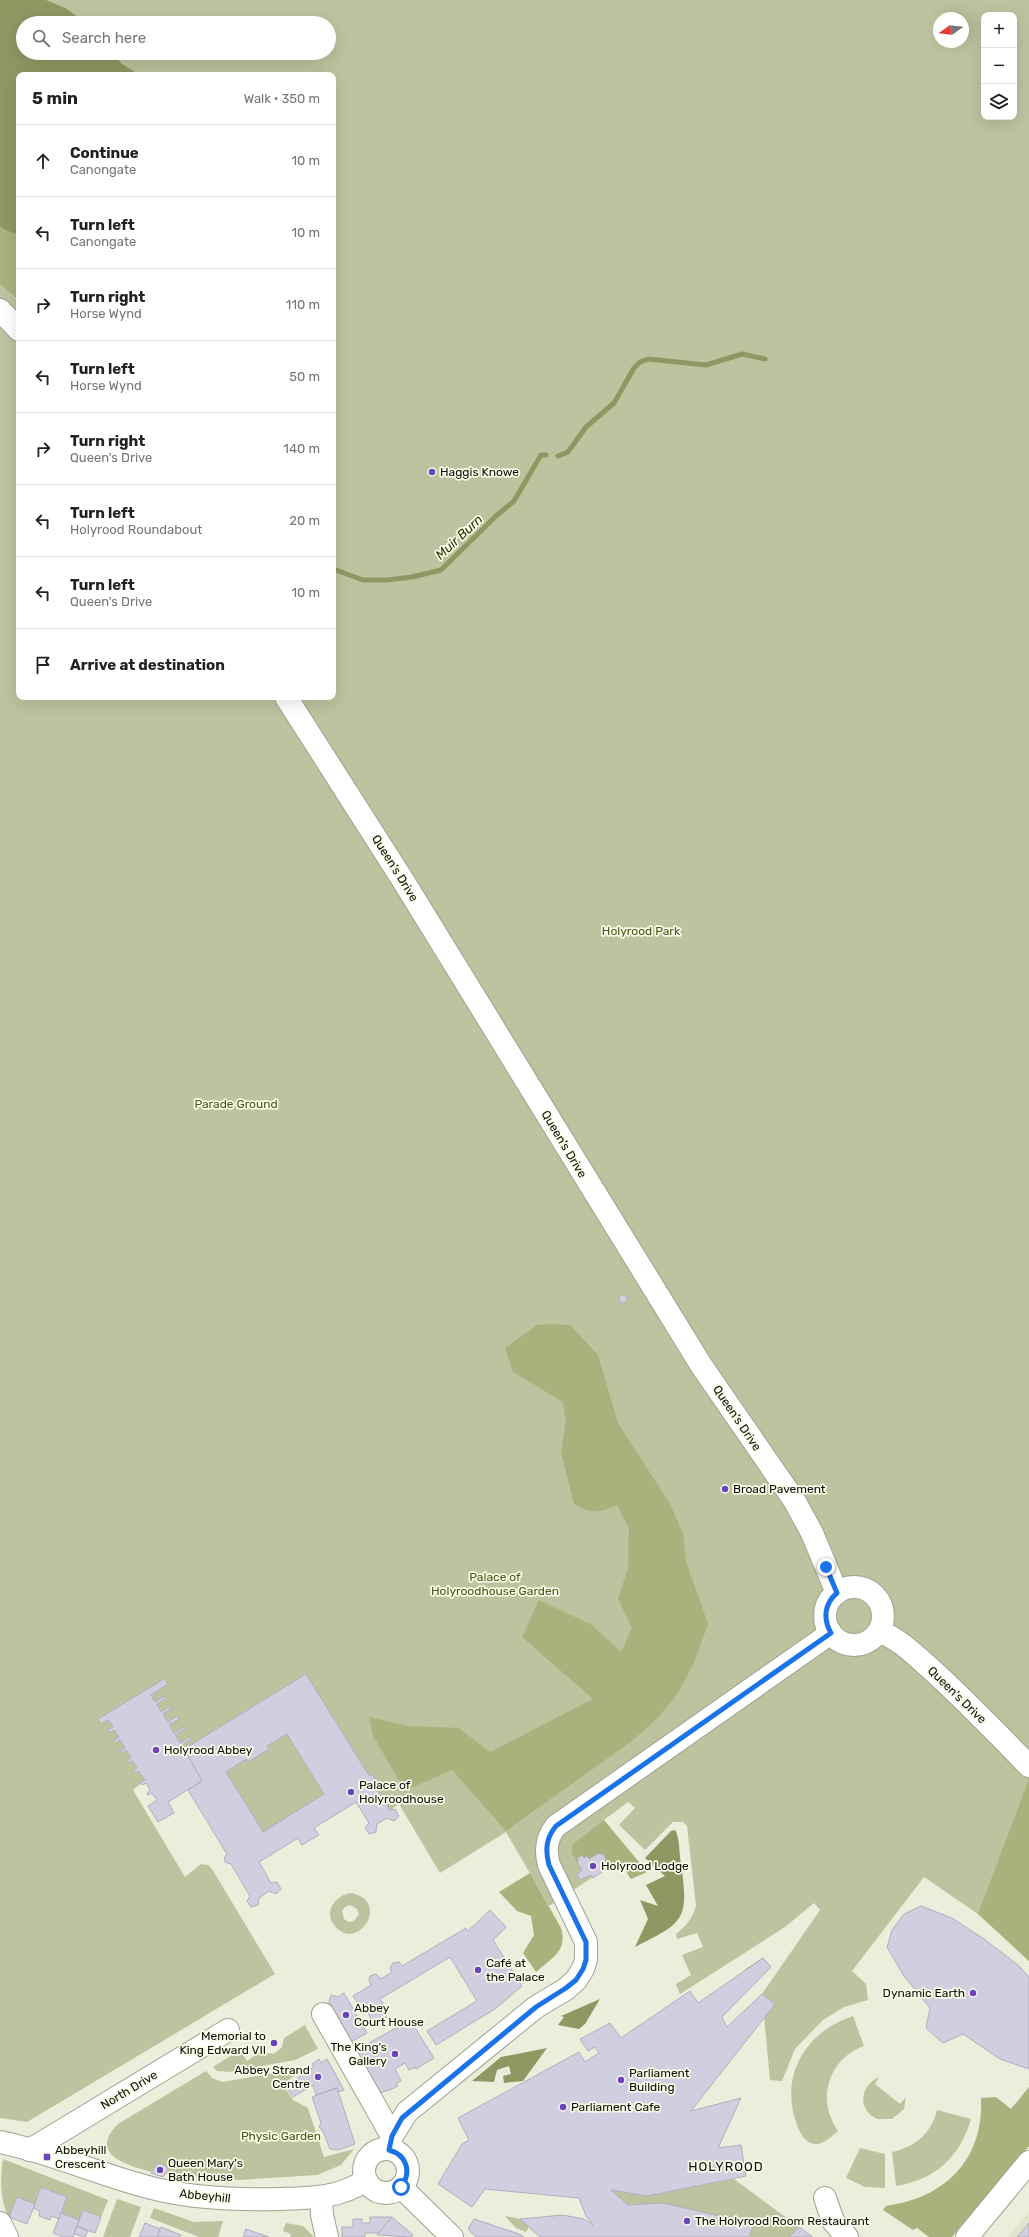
<!DOCTYPE html>
<html lang="en">
<head>
<meta charset="utf-8">
<style>
  :root { --surface:#fff; --page:#f6f6f6; --text:#222; --muted:#767676; --line:#e0e0e0 }
  body { margin:0; font-family:Rubik,sans-serif; background:var(--page); color:var(--text) }
  .controls { position:absolute; right:12px; top:12px; display:grid; overflow:hidden; border-radius:8px; box-shadow:0 4px 16px #0002 }
  .controls button { width:36px; height:36px; display:grid; place-items:center; padding:0; border:0; border-bottom:1px solid var(--line); background:var(--surface); color:var(--text); font:20px sans-serif }
  .compass { position:absolute; left:933px; top:12px; width:36px; height:36px; border-radius:50%; background:var(--surface); box-shadow:0 4px 16px #0002; rotate:255deg }
  .stop { position:absolute; width:12px; height:12px; margin:-9px; border:3px solid #1a73e8; border-radius:50%; background:#fff }
  .stop.end { background:#1a73e8; border-color:#fff; box-shadow:0 1px 4px #0008 }
  .list { margin:0; padding:0; list-style:none }
  h2 { display:flex; justify-content:space-between; align-items:center; height:52px; margin:0; padding:0 16px; font-size:17px }
  h2 small { font-size:13px; font-weight:400; color:var(--muted) }
  .list li { display:grid; grid-template-columns:26px 1fr auto; gap:12px; align-items:center; box-sizing:border-box; height:72px; padding:0 16px; border-top:1px solid var(--line) }
  .list b { display:block; font-size:15px; white-space:nowrap }
  .list p { margin:0; font-size:13px; white-space:nowrap; color:var(--muted) }
  .list em { font-size:13px; font-style:normal; color:var(--muted) }
  .icon { flex:none; width:22px; height:22px; fill:none; stroke:currentColor; stroke-width:2; stroke-linecap:round; stroke-linejoin:round }
  .map { position:relative; flex:none; width:1029px; height:2237px; overflow:hidden }
  .search { position:absolute; background:var(--surface); box-shadow:0 4px 16px #0002; left:16px; top:16px; width:320px; height:44px; display:flex; align-items:center; gap:10px; box-sizing:border-box; padding:0 14px; border-radius:22px; color:var(--muted); font-size:15px }
  .panel { position:absolute; background:var(--surface); box-shadow:0 4px 16px #0002; left:16px; top:72px; width:320px; height:628px; border-radius:8px }
  .map>svg:first-child { display:block }
  .built { fill:#dfe4ca }
  .green { fill:#bcc39e; fill-rule:evenodd }
  .forest { fill:#a9b27c }
  .water { fill:#8f9863 }
  .lines { fill:none; stroke-linecap:round; stroke-linejoin:round }
  .stream { stroke:#8f9863; stroke-width:5 }
  .building { fill:#d1cee0; stroke:#b1adbf; fill-rule:evenodd }
  .minor-casing { stroke:#9fa391; stroke-width:24 }
  .minor { stroke:#fff; stroke-width:22 }
  .route { stroke:#1a73e8; stroke-width:5 }
  .poi-dot { fill:#6c45bd; stroke:#f8fce8; stroke-width:1.5 }
  .labels { text-anchor:middle; dominant-baseline:central; stroke-width:3.5; stroke-linejoin:round; paint-order:stroke }
  .poi-label { font-size:12px; fill:#0d0e08; stroke:#f8fce8; text-anchor:start }
  .street-label { font-size:12px; fill:#0d0e08; stroke:#f8fce8 }
  .park-label { font-size:12px; fill:#4c5417; stroke:#f8fce8 }
  .water-label { font-size:13px; font-style:italic; fill:#2e3307; stroke:#f8fce8 }
  .neighbourhood-label { font-size:13px; letter-spacing:1px; fill:#0d0e08; stroke:#f8fce8 }
</style>
</head>
<body>
<div class="map">
<svg width="1029" height="2237" viewBox="0 0 1029 2237">
  <rect width="100%" height="100%" fill="#ebeedb"/>
  <polygon class="built" points="1029,2212 1029,2237 1008,2237"/>
  <g class="green">
    <path d="M0 0H1029V1961L978 1914 924 1877 852 1971 866 1984 868 2000 844 2007 823 2020 795 2049 782 2081 770 2080 762 1994 820 1910 814 1903 785 1927 680 1994 676 1984 691 1975 682 1955 703 1947 697 1933 677 1939 676 1934C686 1926 692 1919 696 1906L687 1826 683 1822H673L645 1850 619 1825 635 1808 628 1802 604 1820 647 1872 631 1879 619 1860 549 1906 506 1832 440 1873 399 1804 390 1810 374 1785 375 1777 368 1774 306 1674 184 1749 151 1695 167 1684 164 1679 98 1719 108 1720 113 1727 108 1730 109 1732 114 1730 119 1737 114 1741 116 1743 120 1740 125 1748 121 1751 122 1753 126 1750 131 1758 127 1761 129 1763 133 1761 137 1768 133 1771 135 1773 139 1771 145 1780 133 1790 185 1877 201 1864 208 1865 212 1869 275 1974 27 2122 0 2118ZM984 15H1014V117H984ZM939 18H963V42H939ZM23 23H329V53H23ZM19 75H333V697H19Z"/>
    <polygon points="287,1734 324,1794 263,1832 226,1772 246,1759 269,1749 267,1746"/>
    <path d="M350 1893C393 1900 357 1955 334 1925 324 1911 335 1896 350 1893ZM350 1905 357 1909 359 1914 354 1921 349 1922 344 1919 342 1911 345 1907Z"/>
    <path d="M853 2016 864 2046C828 2059 816 2100 838 2131 832 2136 823 2145 815 2144 805 2143 800 2133 797 2125 779 2076 805 2032 853 2016Z"/>
    <polygon points="305,2025 318,2049 295,2060 230,2072 217,2071 213,2067 240,2050 247,2061 260,2052 274,2054 282,2047 284,2038"/>
    <path d="M309 2067 282 2084 293 2100 308 2108 324 2157 354 2149 341 2165 317 2175 239 2180 166 2174 168 2170 166 2166 158 2163 151 2172C128 2165 87 2155 118 2124L206 2071 212 2078 222 2082Z"/>
    <path d="M879 2077 875 2084 900 2104 906 2097 904 2109 892 2119H877C857 2109 860 2086 879 2077Z"/>
    <path d="M937 2110 971 2119C960 2157 935 2180 896 2186L892 2152C915 2147 931 2134 937 2110Z"/>
    <polygon points="860,2148 885,2154 885,2188 865,2187 846,2178"/>
    <path d="M3 2159 108 2200 101 2217 84 2210 79 2220 61 2213 67 2197 42 2187 35 2204 17 2197 9 2217C0 2202 0 2177 3 2159Z"/>
    <polygon points="734,2179 799,2227 789,2237 749,2237 753,2224 663,2203 628,2205 611,2190 647,2196"/>
    <polygon points="117,2199 141,2207 130,2237 103,2237"/>
    <polygon points="154,2208 194,2222 223,2221 218,2237 199,2237 150,2218"/>
    <polygon points="505,2216 520,2219 529,2227 526,2232 516,2228"/>
    <polygon points="286,2223 303,2226 314,2237 290,2237 291,2234 283,2231"/>
  </g>
  <g class="forest">
    <polygon points="0,226 5,230 19,235 19,300 0,284"/>
    <path d="M549 1324 570 1325 598 1355 618 1423 669 1502 683 1533 686 1561 708 1624 694 1663 678 1693 658 1718 632 1741 506 1831 452 1770 411 1788 402 1785 373 1736 369 1717 408 1726 459 1728 490 1752 593 1699 522 1637 539 1600 592 1625 621 1652 632 1628 618 1599 628 1568 629 1529 617 1505C598 1513 593 1514 574 1504L561 1452 566 1421 563 1402 513 1372 505 1348 537 1325Z"/>
    <polygon points="1029,1779 1029,1961 978,1914"/>
    <polygon points="604,1820 647,1872 631,1879 619,1860 608,1868 603,1854 600,1855 599,1853 589,1859 587,1856 584,1858 582,1855 577,1859 579,1861 577,1862 572,1854 572,1845"/>
    <path d="M530 1873 561 1928C568 1951 552 1958 536 1972L523 1953 534 1935 531 1916 517 1911 499 1892Z"/>
    <path d="M1029 2087V2146L952 2237H929L917 2228 913 2230 883 2210 886 2206C945 2198 984 2160 981 2098L996 2097 1011 2109Z"/>
  </g>
  <g class="water">
    <polygon points="0,0 46,0 65,8 87,23 23,23 23,53 112,53 122,64 140,75 19,75 19,235 5,230 0,226"/>
    <path d="M675 1830C680 1838 679 1854 681 1863 689 1920 685 1922 635 1947L648 1919 640 1900 658 1906 646 1885 665 1876 645 1858 671 1831Z"/>
    <polygon points="600,1999 585,2024 579,2029 558,2025 564,2017 561,2016"/>
    <polygon points="547,2048 523,2081 504,2083 503,2076 511,2074 509,2066 497,2070 494,2082 472,2081 501,2057"/>
  </g>
  <g class="lines">
    <g class="stream">
      <polyline points="558,456 568,452 586,427 614,403 634,368 640,362 648,359 706,365 742,354 765,359"/>
      <polyline points="333,569 363,580 387,580 412,577 441,570 496,516 514,501 541,455 546,455"/>
    </g>
  </g>
  <g class="building">
    <circle cx="623" cy="1299" r="4"/>
    <path d="M306 1674 368 1774 375 1777 374 1785 390 1810 395 1809 399 1816 394 1821 387 1818 377 1824 376 1832 369 1834 365 1827 369 1823 356 1802 314 1828 319 1835 302 1845 298 1838 259 1862 271 1883 277 1882 281 1889 276 1894 269 1891 259 1898 258 1905 251 1907 247 1901 250 1896 231 1864 225 1862 224 1858 227 1854 188 1790 202 1781 184 1749ZM287 1734 324 1794 263 1832 226 1772 246 1759 248 1762 269 1749 267 1746Z"/>
    <polygon points="164,1679 168,1684 151,1695 155,1702 165,1696 166,1698 157,1704 161,1712 171,1706 172,1708 163,1714 168,1722 177,1716 179,1719 169,1725 174,1733 184,1727 185,1729 175,1735 180,1743 190,1737 191,1739 182,1745 202,1781 168,1802 174,1813 158,1822 148,1806 157,1800 152,1793 148,1795 147,1793 150,1790 146,1783 142,1785 140,1783 145,1780 139,1771 135,1773 133,1771 137,1768 133,1761 128,1763 127,1761 131,1758 126,1750 122,1753 120,1751 125,1748 120,1740 116,1743 114,1740 119,1737 114,1730 109,1733 108,1730 113,1727 108,1720 101,1724 98,1719"/>
    <polygon points="599,1853 600,1855 602,1853 606,1859 604,1861 608,1868 593,1878 591,1875 580,1880 577,1874 582,1870 577,1862 579,1861 577,1859 582,1855 584,1858 587,1856 589,1859"/>
    <polygon points="921,1906 952,1918 984,1939 1018,1965 1029,1977 1029,2069 1000,2059 963,2034 943,2043 926,2028 930,2008 904,1976 887,1947 892,1930 904,1914"/>
    <polygon points="490,1910 506,1927 493,1940 522,1986 495,2009 436,2045 427,2031 477,2001 450,1957 380,1999 387,2011 386,2018 380,2022 372,2020 365,2008 362,2010 353,1996 371,1985 369,1980 370,1976 376,1974 381,1979 392,1972 390,1968 393,1963 399,1962 402,1966 466,1928 468,1931"/>
    <polygon points="763,1958 771,1967 753,1985 745,1970"/>
    <polygon points="763,1958 771,1967 722,2017 727,2027 762,1994 775,2004 691,2111 741,2098 718,2148 741,2145 746,2176 647,2196 611,2190 628,2205 663,2203 754,2224 749,2237 540,2237 520,2219 563,2215 584,2219 593,2225 586,2216 579,2198 485,2189 472,2207 438,2184 462,2144 469,2140 458,2118 579,2052 585,2062 599,2053 595,2047 588,2051 580,2039 610,2023 621,2038 690,1991 698,2003"/>
    <polygon points="344,1993 367,2033 351,2042 329,2002 331,1995 338,1997"/>
    <polygon points="410,2020 434,2058 416,2069 415,2067 409,2070 405,2063 395,2069 401,2081 396,2083 398,2086 392,2089 380,2093 355,2051"/>
    <polygon points="319,2059 321,2063 327,2059 344,2090 338,2092 337,2088 316,2095 313,2085 293,2097 285,2086 314,2067 312,2064"/>
    <polygon points="337,2088 355,2144 338,2150 330,2149 323,2131 319,2127 321,2123 312,2097"/>
    <polygon points="158,2163 166,2166 168,2169 163,2177 151,2173"/>
    <polygon points="41,2187 67,2197 59,2219 51,2216 50,2220 39,2216 40,2211 33,2208"/>
    <polygon points="17,2197 35,2204 27,2224 9,2217"/>
    <polygon points="83,2210 101,2217 95,2233 77,2226"/>
    <polygon points="61,2213 79,2220 73,2237 63,2237 53,2233"/>
    <polygon points="370,2217 392,2217 379,2233 365,2233 365,2237 342,2237 342,2227 353,2227 353,2219 362,2219 362,2223 370,2223"/>
    <polygon points="392,2217 413,2235 411,2237 377,2235"/>
    <polygon points="474,2219 519,2234 524,2237 476,2237 468,2229"/>
    <polygon points="145,2223 160,2229 157,2237 139,2237"/>
    <polygon points="1029,2223 1029,2237 1017,2237"/>
    <polygon points="77,2226 88,2231 85,2237 74,2234"/>
    <polygon points="161,2227 181,2235 180,2237 157,2237"/>
    <polygon points="799,2227 813,2237 789,2237"/>
    <polygon points="246,2229 269,2237 243,2237"/>
  </g>
  <g class="lines">
    <g class="minor-casing">
      <g id="minor">
        <polyline points="0,310 19,330"/>
        <polyline points="286,697 404,882 701,1365 794,1500 812,1533 837,1593"/>
        <circle cx="854" cy="1616" r="29"/>
        <path d="M879 1631C899 1639 915 1655 931 1669 965 1700 997 1733 1029 1766"/>
        <polyline points="323,2014 392,2136"/>
        <path d="M0 2142C55 2153 106 2178 160 2190 200 2199 241 2200 281 2199 312 2198 340 2198 366 2180"/>
        <path d="M389 2149 392 2136 407 2112 536 2007 566 1989 576 1980 583 1969 586 1960V1942L549 1865C545 1850 546 1838 556 1826L831 1633"/>
        <circle cx="386" cy="2171" r="22"/>
        <polyline points="30,2150 228,2030"/>
        <polyline points="401,2187 452,2237"/>
        <polyline points="321,2197 322,2215 327,2237"/>
        <polyline points="825,2198 833,2221 847,2237"/>
        <polyline points="0,2223 7,2237"/>
        <polyline points="967,2237 1029,2162"/>
      </g>
    </g>
    <use href="#minor" class="minor"/>
  </g>
  <g class="lines">
    <path class="route" d="M401 2187C412 2172 407 2155 389 2150L392 2136 402 2118 536 2007 566 1988 576 1980 583 1969 586 1960V1942L549 1865C545 1850 546 1838 556 1826L831 1633C823 1619 824 1604 837 1593L826 1567"/>
  </g>
  <g class="poi-dot">
    <circle cx="432" cy="472" r="4"/>
    <circle cx="725" cy="1489" r="4"/>
    <circle cx="156" cy="1750" r="4"/>
    <circle cx="351" cy="1792" r="4"/>
    <circle cx="593" cy="1866" r="4"/>
    <circle cx="478" cy="1970" r="4"/>
    <circle cx="973" cy="1993" r="4"/>
    <circle cx="346" cy="2015" r="4"/>
    <circle cx="274" cy="2043" r="4"/>
    <circle cx="395" cy="2054" r="4"/>
    <circle cx="318" cy="2077" r="4"/>
    <circle cx="621" cy="2080" r="4"/>
    <circle cx="563" cy="2107" r="4"/>
    <rect x="43" y="2153" width="8" height="8" rx="2"/>
    <circle cx="160" cy="2170" r="4"/>
    <circle cx="687" cy="2221" r="4"/>
  </g>
  <g class="labels">
    <g class="poi-label">
      <text x="440" y="472">Haggis Knowe</text>
      <text x="733" y="1489">Broad Pavement</text>
      <text x="164" y="1750">Holyrood Abbey</text>
      <text x="359" y="1785">Palace of<tspan x="359" dy="14">Holyroodhouse</tspan></text>
      <text x="601" y="1866">Holyrood Lodge</text>
      <text x="486" y="1963">Café at<tspan x="486" dy="14">the Palace</tspan></text>
      <text x="965" y="1993" text-anchor="end">Dynamic Earth</text>
      <text x="354" y="2008">Abbey<tspan x="354" dy="14">Court House</tspan></text>
      <text x="266" y="2036" text-anchor="end">Memorial to<tspan x="266" dy="14">King Edward VII</tspan></text>
      <text x="387" y="2047" text-anchor="end">The King's<tspan x="387" dy="14">Gallery</tspan></text>
      <text x="310" y="2070" text-anchor="end">Abbey Strand<tspan x="310" dy="14">Centre</tspan></text>
      <text x="629" y="2073">Parliament<tspan x="629" dy="14">Building</tspan></text>
      <text x="571" y="2107">Parliament Cafe</text>
      <text x="55" y="2150">Abbeyhill<tspan x="55" dy="14">Crescent</tspan></text>
      <text x="168" y="2163">Queen Mary's<tspan x="168" dy="14">Bath House</tspan></text>
      <text x="695" y="2221">The Holyrood Room Restaurant</text>
    </g>
    <g class="street-label">
      <text transform="translate(395 868) rotate(58)">Queen's Drive</text>
      <text transform="translate(564 1144) rotate(59)">Queen's Drive</text>
      <text transform="translate(737 1418) rotate(56)">Queen's Drive</text>
      <text transform="translate(957 1695) rotate(44)">Queen's Drive</text>
      <text transform="translate(129 2090) rotate(-31)">North Drive</text>
      <text transform="translate(205 2196) rotate(6)">Abbeyhill</text>
    </g>
    <g class="park-label">
      <text x="641" y="931">Holyrood Park</text>
      <text x="236" y="1104">Parade Ground</text>
      <text x="495" y="1577">Palace of<tspan x="495" dy="14">Holyroodhouse Garden</tspan></text>
      <text x="281" y="2136">Physic Garden</text>
    </g>
    <g class="water-label">
      <text transform="translate(459 537) rotate(-43)">Muir Burn</text>
    </g>
    <g class="neighbourhood-label">
      <text x="726" y="2166">HOLYROOD</text>
    </g>
  </g>
</svg>
<div class="controls">
<button>+</button>
<button>−</button>
<button><svg class="icon" aria-label="layers" viewBox="0 0 24 24"><path d="M12 4l9 5-9 5-9-5zM3 14l9 5 9-5"/></svg></button>
</div>
<svg class="compass" viewBox="-18 -18 36 36"><path d="M0-13l5 13h-10z" fill="#e53935"/><path d="M0 13l5-13h-10z" fill="#767676"/></svg>
<div class="stop" style="left:401px;top:2187px"></div>
<div class="stop end" style="left:826px;top:1567px"></div>
<div class="search"><svg class="icon" aria-label="search" viewBox="0 0 24 24"><circle cx="10" cy="10" r="6"/><path d="M15 15l6 6"/></svg>Search here</div>
<section class="panel">
<h2>5 min<small>Walk · 350 m</small></h2>
<ul class="list">
<li><svg class="icon" aria-label="ahead" viewBox="0 0 24 24"><path d="M12 20V5M6 11l6-6 6 6"/></svg><div><b>Continue</b><p>Canongate</p></div><em>10 m</em></li>
<li><svg class="icon" aria-label="left" viewBox="0 0 24 24"><path d="M17 20v-9H6M10 6l-5 5 5 5"/></svg><div><b>Turn left</b><p>Canongate</p></div><em>10 m</em></li>
<li><svg class="icon" aria-label="right" viewBox="0 0 24 24"><path d="M7 20v-9h11M14 6l5 5-5 5"/></svg><div><b>Turn right</b><p>Horse Wynd</p></div><em>110 m</em></li>
<li><svg class="icon" aria-label="left" viewBox="0 0 24 24"><path d="M17 20v-9H6M10 6l-5 5 5 5"/></svg><div><b>Turn left</b><p>Horse Wynd</p></div><em>50 m</em></li>
<li><svg class="icon" aria-label="right" viewBox="0 0 24 24"><path d="M7 20v-9h11M14 6l5 5-5 5"/></svg><div><b>Turn right</b><p>Queen's Drive</p></div><em>140 m</em></li>
<li><svg class="icon" aria-label="left" viewBox="0 0 24 24"><path d="M17 20v-9H6M10 6l-5 5 5 5"/></svg><div><b>Turn left</b><p>Holyrood Roundabout</p></div><em>20 m</em></li>
<li><svg class="icon" aria-label="left" viewBox="0 0 24 24"><path d="M17 20v-9H6M10 6l-5 5 5 5"/></svg><div><b>Turn left</b><p>Queen's Drive</p></div><em>10 m</em></li>
<li><svg class="icon" aria-label="arrive" viewBox="0 0 24 24"><path d="M6 21V4h12l-3 4 3 4H6"/></svg><div><b>Arrive at destination</b></div></li>
</ul>
</section>
</div>
</body>
</html>
